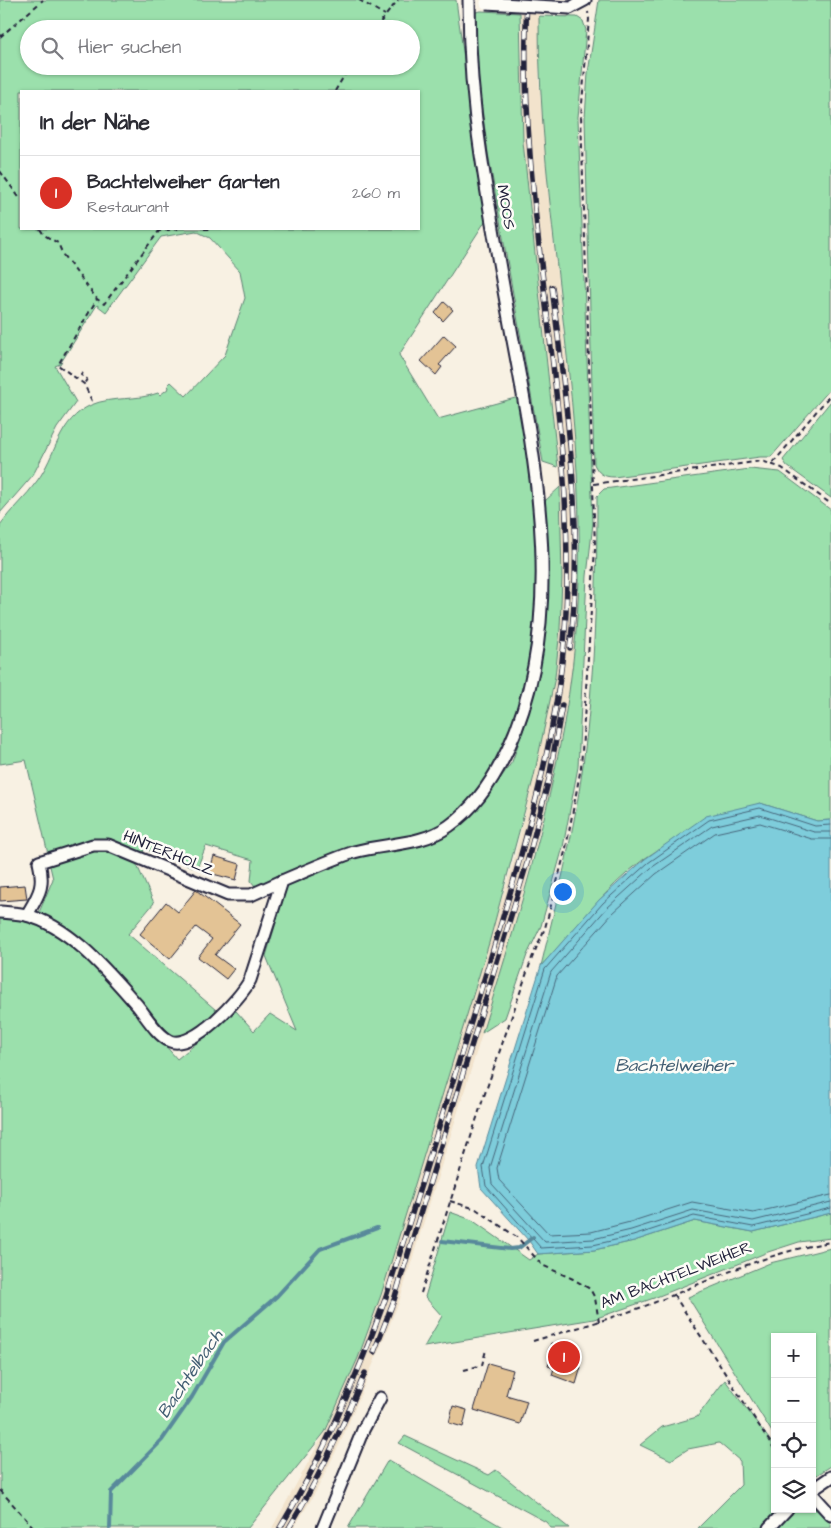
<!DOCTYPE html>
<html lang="de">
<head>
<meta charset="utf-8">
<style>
  :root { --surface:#fff; --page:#f7f7f7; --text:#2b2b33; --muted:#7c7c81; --line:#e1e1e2; --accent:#d93025 }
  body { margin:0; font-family:"Architects Daughter",sans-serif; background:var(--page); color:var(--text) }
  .controls { position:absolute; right:15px; bottom:15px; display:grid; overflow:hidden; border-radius:0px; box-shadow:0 1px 4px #0004 }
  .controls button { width:45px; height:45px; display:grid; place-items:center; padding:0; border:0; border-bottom:1px solid var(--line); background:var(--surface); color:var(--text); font:25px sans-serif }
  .you { position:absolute; left:562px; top:891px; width:18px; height:18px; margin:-12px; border:4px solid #fff; border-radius:50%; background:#1a73e8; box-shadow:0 0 0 8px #1a73e833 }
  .badge { display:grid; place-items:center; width:32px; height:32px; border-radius:50%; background:var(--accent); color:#fff; font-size:16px; font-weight:700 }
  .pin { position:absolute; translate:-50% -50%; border:2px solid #fff; box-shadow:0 1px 5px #0006 }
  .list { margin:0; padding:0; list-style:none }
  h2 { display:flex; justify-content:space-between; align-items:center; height:65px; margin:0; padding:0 20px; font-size:21px }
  h2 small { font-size:16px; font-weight:400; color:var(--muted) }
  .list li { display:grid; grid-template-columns:32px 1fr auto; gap:15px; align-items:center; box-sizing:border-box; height:75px; padding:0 20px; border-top:1px solid var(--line) }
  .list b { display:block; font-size:19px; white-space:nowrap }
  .list p { margin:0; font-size:16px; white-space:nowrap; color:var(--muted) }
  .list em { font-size:16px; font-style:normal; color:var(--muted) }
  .icon { flex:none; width:28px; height:28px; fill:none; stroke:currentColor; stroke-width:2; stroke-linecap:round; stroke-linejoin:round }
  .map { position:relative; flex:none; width:831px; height:1528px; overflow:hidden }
  .search { position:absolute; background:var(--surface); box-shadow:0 1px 4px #0004; left:20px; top:20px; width:400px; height:55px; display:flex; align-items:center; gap:12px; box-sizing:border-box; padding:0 18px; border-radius:28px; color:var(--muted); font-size:19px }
  .panel { position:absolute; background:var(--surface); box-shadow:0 1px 4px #0004; left:20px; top:90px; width:400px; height:140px; border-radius:0px }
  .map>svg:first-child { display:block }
  .built { fill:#f2e3cc }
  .green { fill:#9be0ac; stroke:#5e8174; fill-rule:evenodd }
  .water { fill:#7ecddb; stroke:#59899b }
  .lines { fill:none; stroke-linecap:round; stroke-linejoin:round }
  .shore { stroke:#47667b; stroke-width:1 }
  .stream { stroke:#59899b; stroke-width:4 }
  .building { fill:#e3c395; stroke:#22223b }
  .minor-casing { stroke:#22223b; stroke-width:15 }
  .path { stroke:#22223b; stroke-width:2; stroke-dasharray:5 4; stroke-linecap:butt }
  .minor { stroke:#fdfcf7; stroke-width:11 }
  .rail-casing { stroke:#22223b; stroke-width:5.5 }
  .rail { stroke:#fdfcf7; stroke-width:4; stroke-dasharray:11; stroke-linecap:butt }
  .minor-bridge-casing { stroke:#22223b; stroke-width:15; stroke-linecap:butt }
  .minor-bridge { stroke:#fdfcf7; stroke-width:11 }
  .labels { text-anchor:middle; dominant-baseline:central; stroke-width:5; stroke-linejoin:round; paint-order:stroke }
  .street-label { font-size:16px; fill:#22223b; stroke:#fdfcf7 }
  .water-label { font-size:18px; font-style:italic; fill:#425e73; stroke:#fdfcf7 }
</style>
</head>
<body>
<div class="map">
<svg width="831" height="1528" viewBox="0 0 831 1528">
  <rect width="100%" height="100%" fill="#f8f1e3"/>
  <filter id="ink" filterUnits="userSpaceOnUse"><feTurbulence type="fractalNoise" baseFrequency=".02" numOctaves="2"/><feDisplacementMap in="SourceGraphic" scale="10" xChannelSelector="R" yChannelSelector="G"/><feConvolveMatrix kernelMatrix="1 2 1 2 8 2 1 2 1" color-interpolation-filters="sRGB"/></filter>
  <g filter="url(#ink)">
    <polygon class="built" points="521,0 540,0 539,79 549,202 575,438 579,578 577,630 571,680 553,780 509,947 399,1302 342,1439 315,1493 294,1528 272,1528 325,1432 358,1358 381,1295 514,859 534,776 555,677 560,629 562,578 560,477 523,142"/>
    <g class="green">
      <path d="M0 0H456L486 220 399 355 438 419 519 397 524 417 536 522 537 626 520 718 477 796 446 823 414 838 382 841 352 848 255 886 251 881 253 860 206 846 197 868 145 849 142 854 109 841 48 854 26 760 0 764V525C11 509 26 497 37 481 56 456 58 420 91 405 112 396 137 401 158 393L160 395 169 388 168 385 171 382 186 396 225 355 245 298 240 271 210 238 196 231 161 237 106 312 97 305 60 364 55 366 76 402 57 428 33 475 0 513ZM29 29H411V66H29ZM21 91H419V229H21Z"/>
      <path d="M599 0H831V388L771 457H760L614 477C603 477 598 473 594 464L585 118 588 73Z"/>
      <polygon points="481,11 520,13 523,142 558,467 543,462 488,153 472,34 474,17 476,12"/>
      <path d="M539 16 577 17 583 21 586 30 578 117 593 523 587 576 578 767 563 847 541 926 527 955 505 1018 482 1033C528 885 575 734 579 579 584 390 538 205 539 16Z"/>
      <polygon points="831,401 831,498 787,466 783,460"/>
      <path d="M750 469 780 472 831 510V820L817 821 760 803C721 820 679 834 644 859 604 889 575 930 541 966 557 899 574 833 583 765 595 676 597 586 597 496L604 489Z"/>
      <polygon points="560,487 562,578 560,629 555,677 534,776 489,943 381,1295 358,1358 325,1432 248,1528 0,1528 0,916 25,919 62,938 107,978 177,1059 236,1011 254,1031 270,1014 297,1031 266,956 287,886 356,858 385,851 450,830 470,816 484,801 512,762 527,719 544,625 545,501"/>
      <path d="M95 850H108L136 863 154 903 128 934 216 1010C203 1025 193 1041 172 1036L113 971 38 915 53 879 49 862Z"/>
      <polygon points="450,1212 472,1220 529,1260 538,1254 594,1250 634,1241 695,1221 753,1232 831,1213 831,1238 799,1242 768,1252 654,1298 594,1319 424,1347 442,1316 425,1297"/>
      <polygon points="831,1248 831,1466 812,1478 812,1337 775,1337 775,1437 688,1297 770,1263"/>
      <polygon points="725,1380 775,1447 775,1509 784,1509 766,1528 698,1528 741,1485 740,1461 719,1443 688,1449 671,1460 640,1445 662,1427 697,1417"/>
      <polygon points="405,1436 489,1475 496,1470 569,1528 551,1528 546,1522 399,1443"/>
      <polygon points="388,1460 504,1528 348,1528"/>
      <polygon points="812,1506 831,1524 831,1528 777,1528 796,1509 812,1509"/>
    </g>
    <polygon class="water" points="760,803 817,821 831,820 831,1213 753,1232 695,1221 634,1241 594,1250 538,1254 529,1241 481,1188 478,1167 541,966 599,900 645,859 706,816"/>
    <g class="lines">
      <g class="shore">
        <polyline points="831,825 815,826 760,808 709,820 648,863 603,903 545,969 483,1167 486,1186 541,1248 593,1245 633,1236 694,1216 753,1227 831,1208"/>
        <polyline points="831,832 814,832 760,815 712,826 651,868 607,908 551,972 490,1168 492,1184 545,1242 593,1239 631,1230 693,1210 753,1221 831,1202"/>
        <polyline points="831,839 812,839 760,823 715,833 656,874 613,913 557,976 497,1168 499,1180 549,1234 591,1232 630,1222 692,1202 753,1213 831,1195"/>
      </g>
      <g class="stream">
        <polyline points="442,1241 510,1249 519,1248 533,1237"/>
        <polyline points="110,1528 111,1492 162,1440 192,1397 224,1342 277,1296 320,1249 377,1228"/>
      </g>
    </g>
    <g class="building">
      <polygon points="444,302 453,310 443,321 435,313"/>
      <polygon points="444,335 456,346 439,365 442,367 436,375 421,361"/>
      <polygon points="214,856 240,864 236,880 209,873"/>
      <polygon points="25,885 27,899 0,901 0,887"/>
      <polygon points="196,890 240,924 215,955 234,969 226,979 198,957 212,939 196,927 170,959 140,934 166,902 178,912"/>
      <polygon points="551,1343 569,1348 568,1351 579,1354 576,1366 581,1367 576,1384 552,1375 554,1368 548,1366 552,1354 548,1353"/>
      <polygon points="488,1363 513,1370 506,1395 527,1401 520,1424 474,1410"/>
      <polygon points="453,1406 467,1410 463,1427 449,1423"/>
    </g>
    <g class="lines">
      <g class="minor-casing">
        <g id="minor">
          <polyline points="570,8 585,0"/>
          <path d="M0 912C9 913 18 913 26 915 70 926 108 972 137 1005 146 1016 157 1035 170 1041 192 1051 241 998 250 980L282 881C306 871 330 860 354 852 386 843 421 846 449 826 476 807 494 779 508 749 567 621 537 467 512 335 501 275 490 215 481 155 473 105 469 51 469 0"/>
          <path d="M27 915C39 894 45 887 39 862L93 845H108L228 895H251L282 881"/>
          <polyline points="812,1490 831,1477"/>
          <polyline points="812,1494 831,1515"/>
          <polyline points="323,1528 363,1430 380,1398"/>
          <polyline points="769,1528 787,1509"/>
        </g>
      </g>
      <g class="path">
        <polyline points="359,0 385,15"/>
        <polyline points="375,29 398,0"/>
        <polyline points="0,37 43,0"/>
        <polyline points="335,91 350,66"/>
        <polyline points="0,171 21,200"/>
        <polyline points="40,229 44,235 58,243 63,255 97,299 104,304 159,231 178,229"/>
        <polyline points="204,229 209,229"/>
        <polyline points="83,373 81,375 87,379 84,384"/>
        <polyline points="92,401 84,384 58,365 97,299"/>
        <polyline points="773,463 831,394"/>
        <polyline points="594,484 762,461 782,468 831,504"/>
        <polyline points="450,1201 476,1209 518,1238 542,1265 573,1279 590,1289 595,1298 599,1322"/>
        <polyline points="421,1293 483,1099 532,958 545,928 566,848 581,767 595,548 581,116 589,19 588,12"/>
        <polyline points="674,1295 775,1450"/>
        <path d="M533 1341C580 1327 628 1314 673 1295 725 1273 775 1251 831 1242"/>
        <polyline points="464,1370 482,1365 486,1350"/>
        <polyline points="0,1490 34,1528"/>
      </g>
      <use href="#minor" class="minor"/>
      <g class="rail-casing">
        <g id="rail">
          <path d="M552 287C566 406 585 527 570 648"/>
          <polyline points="374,1352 394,1300 527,863 549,779 562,705"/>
          <path d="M280 1528C324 1455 357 1377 386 1297 421 1185 456 1072 490 960 522 854 557 741 565 630 579 419 516 211 527 0"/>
          <path d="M289 1528C319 1478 343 1426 365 1373"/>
        </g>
      </g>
      <use href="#rail" class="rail"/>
      <g class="minor-bridge-casing">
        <polyline id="minor-bridge" points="486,3 570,8"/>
      </g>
      <use href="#minor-bridge" class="minor-bridge"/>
    </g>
  </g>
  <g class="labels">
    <g class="street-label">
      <text transform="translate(506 207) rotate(80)">MOOS</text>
      <text transform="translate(169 853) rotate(22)">HINTERHOLZ</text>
      <text transform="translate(676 1275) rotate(-21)">AM BACHTELWEIHER</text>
    </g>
    <g class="water-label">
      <text x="674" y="1065">Bachtelweiher</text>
      <text transform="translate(190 1374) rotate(-56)">Bachtelbach</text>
    </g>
  </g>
</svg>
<div class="controls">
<button>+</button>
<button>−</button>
<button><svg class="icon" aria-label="locate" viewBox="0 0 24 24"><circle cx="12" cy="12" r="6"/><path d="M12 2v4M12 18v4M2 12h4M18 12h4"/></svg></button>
<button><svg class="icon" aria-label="layers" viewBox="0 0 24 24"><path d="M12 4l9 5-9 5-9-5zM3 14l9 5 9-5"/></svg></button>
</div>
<div class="you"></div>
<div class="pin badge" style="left:564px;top:1357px">1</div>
<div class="search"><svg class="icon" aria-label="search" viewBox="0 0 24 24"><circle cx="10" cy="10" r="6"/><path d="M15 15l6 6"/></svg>Hier suchen</div>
<section class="panel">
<h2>In der Nähe<small></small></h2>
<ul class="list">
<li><span class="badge">1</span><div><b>Bachtelweiher Garten</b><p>Restaurant</p></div><em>260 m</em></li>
</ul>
</section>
</div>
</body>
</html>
